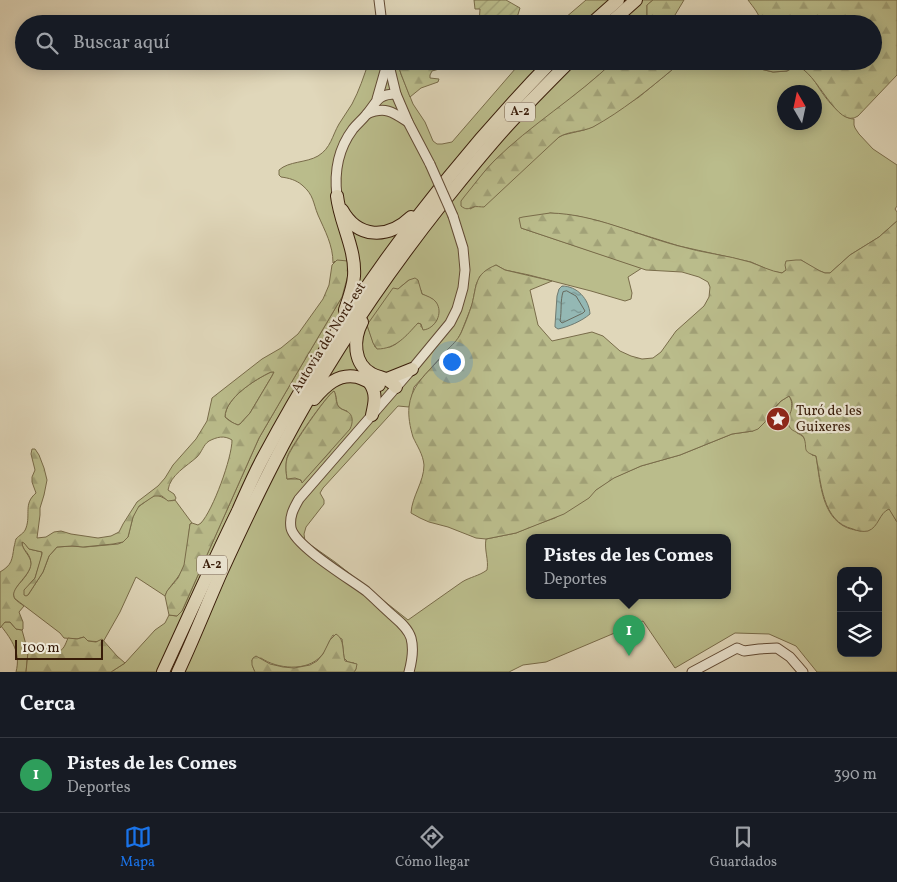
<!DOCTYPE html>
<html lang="es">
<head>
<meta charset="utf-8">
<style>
  :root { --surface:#171b24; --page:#242831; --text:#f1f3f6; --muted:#9ea1a6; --line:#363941; --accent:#1a73e8 }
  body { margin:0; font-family:Vollkorn,serif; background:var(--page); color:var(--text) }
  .controls { position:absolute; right:15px; bottom:15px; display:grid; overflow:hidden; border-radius:10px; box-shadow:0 2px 12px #0003 }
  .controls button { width:45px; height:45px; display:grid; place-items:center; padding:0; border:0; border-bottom:1px solid var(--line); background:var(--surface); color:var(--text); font:25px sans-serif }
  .compass { position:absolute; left:777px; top:85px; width:45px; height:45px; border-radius:50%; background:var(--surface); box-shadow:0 2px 12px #0003; rotate:351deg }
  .scale { position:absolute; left:15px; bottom:12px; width:88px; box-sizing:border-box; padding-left:5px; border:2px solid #381c09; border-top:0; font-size:14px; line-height:18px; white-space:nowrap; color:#381c09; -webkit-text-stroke:4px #ebe5d2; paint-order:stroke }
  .you { position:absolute; left:451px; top:361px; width:18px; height:18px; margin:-12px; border:4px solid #fff; border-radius:50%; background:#1a73e8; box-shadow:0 0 0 8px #1a73e833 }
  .badge { display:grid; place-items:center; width:32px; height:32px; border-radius:50%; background:var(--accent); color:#fff; font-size:16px; font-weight:700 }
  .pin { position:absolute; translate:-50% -41px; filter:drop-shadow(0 1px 2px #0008) }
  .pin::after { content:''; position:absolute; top:26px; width:18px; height:15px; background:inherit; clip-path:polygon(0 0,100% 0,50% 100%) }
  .popup { position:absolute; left:526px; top:534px; width:205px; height:65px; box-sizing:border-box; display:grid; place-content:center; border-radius:10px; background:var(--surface); filter:drop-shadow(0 1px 4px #0005); font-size:16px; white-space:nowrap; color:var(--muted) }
  .popup b { font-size:19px; color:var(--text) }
  .popup::after { content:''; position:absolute; left:50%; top:100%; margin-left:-10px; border:10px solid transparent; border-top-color:var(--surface) }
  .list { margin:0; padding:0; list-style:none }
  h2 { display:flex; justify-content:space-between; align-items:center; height:65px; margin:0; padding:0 20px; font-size:21px }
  h2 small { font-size:16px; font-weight:400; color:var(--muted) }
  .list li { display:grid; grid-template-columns:32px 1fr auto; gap:15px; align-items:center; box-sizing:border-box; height:75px; padding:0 20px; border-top:1px solid var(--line) }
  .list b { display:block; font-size:19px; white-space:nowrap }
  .list p { margin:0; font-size:16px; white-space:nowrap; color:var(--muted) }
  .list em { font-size:16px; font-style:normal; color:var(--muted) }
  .icon { flex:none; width:28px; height:28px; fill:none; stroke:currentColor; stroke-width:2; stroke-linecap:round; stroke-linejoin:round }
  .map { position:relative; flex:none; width:897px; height:672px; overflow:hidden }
  .search { position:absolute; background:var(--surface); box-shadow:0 2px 12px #0003; left:15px; right:15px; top:15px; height:55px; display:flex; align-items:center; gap:12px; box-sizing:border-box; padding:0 18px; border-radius:28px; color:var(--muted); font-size:19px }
  .sheet { height:140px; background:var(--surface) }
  nav { display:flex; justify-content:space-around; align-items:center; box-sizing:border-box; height:70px; border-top:1px solid var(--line); background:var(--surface); font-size:14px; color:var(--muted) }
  nav a { display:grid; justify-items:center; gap:2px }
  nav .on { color:var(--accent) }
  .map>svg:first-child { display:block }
  .grass { fill:#babc8b; stroke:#796c4a; fill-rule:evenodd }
  .forest { fill:url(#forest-firs); stroke:#796c4a; fill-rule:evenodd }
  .garden { fill:url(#garden-furrows); stroke:#796c4a }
  .water { fill:url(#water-ripples); stroke:#6f7a70 }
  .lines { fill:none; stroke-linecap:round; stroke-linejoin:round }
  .shore { stroke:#666a5e; stroke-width:1 }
  .minor-casing { stroke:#624b35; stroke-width:11 }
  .highway-casing { stroke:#381c09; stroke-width:14 }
  .minor { stroke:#ebe5d2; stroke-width:9 }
  .highway { stroke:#e0d7ba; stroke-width:12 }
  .minor-bridge-casing { stroke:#624b35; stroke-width:11; stroke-linecap:butt }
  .minor-bridge { stroke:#ebe5d2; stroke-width:9 }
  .labels { text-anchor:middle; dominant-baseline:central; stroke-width:4.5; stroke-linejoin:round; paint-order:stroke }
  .shield { fill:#ebe5d2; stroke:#6e5845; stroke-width:1 }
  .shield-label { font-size:12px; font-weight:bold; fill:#381c09 }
  .street-label { font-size:14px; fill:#381c09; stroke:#ebe5d2 }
  .poi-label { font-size:14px; fill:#381c09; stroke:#ebe5d2; text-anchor:start }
</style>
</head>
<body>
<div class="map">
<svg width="897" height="672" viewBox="0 0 897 672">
  <defs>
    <pattern id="forest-firs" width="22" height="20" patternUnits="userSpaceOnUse" patternTransform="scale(1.25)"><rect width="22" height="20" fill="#babc8b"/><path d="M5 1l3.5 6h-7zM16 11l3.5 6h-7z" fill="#a1a177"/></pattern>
    <pattern id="garden-furrows" width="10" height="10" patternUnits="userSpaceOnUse" patternTransform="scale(1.25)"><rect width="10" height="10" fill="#babc8b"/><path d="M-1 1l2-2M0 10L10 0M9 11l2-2" fill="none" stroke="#a1a177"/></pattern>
    <pattern id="water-ripples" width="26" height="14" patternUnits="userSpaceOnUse" patternTransform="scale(1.25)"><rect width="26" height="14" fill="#94b8b4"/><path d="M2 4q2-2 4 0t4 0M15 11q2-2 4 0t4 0" fill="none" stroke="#7a9591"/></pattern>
  </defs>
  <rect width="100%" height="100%" fill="#e0d7ba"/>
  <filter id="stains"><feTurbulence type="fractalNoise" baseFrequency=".004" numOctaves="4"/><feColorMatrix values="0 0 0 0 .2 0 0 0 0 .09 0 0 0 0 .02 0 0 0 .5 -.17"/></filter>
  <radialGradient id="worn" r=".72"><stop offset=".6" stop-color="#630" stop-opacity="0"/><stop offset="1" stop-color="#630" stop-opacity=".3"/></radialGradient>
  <g class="grass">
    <polygon points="586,0 653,0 647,5 647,24 558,24"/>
    <path d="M369 61H397L401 74 413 104 425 122 433 141 437 144H442L452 142 522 61H614C577 97 533 125 495 160 485 170 477 182 468 193L470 209 474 207 559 137 563 135 584 130 594 126 639 97 673 69 674 64 677 61H727L773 72 787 71 796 66C809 68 814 81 821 91 827 100 842 119 854 119V125L855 128 859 134 873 149 897 165V206L895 209 897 212V221L879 237 850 255 830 273H825L815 269 801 260 782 273 771 271 751 262 679 246 599 221 577 216 550 213 521 228 642 268 628 277 632 293 631 299 625 301 591 291 529 275 505 270 496 265 480 276 476 285 472 305 461 333 456 342 448 349 414 387 409 407 398 406 323 488 320 493 324 500V504L306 527 304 534 305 541 335 562 408 620 462 582C470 577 479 576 487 570 489 560 484 550 486 539L516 533 535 525 555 518 613 478 641 466 680 455 732 434 753 431 771 413 781 401 789 396C793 402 791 405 792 412 793 419 795 426 797 433 806 436 808 446 812 455L816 456C820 479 821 512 842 525 848 529 855 530 861 531L885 510 889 508 897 522V672H817L796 646 769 634 735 633 675 668 643 621 546 662 523 665 509 672H354L356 669 354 663 348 662 344 658 342 639 333 635C328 642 327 650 321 656 307 672 277 669 261 658L252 660 253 667 255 672H111L125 663 155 630 165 623 169 615 177 616 182 611 259 438 294 378 342 297 348 275 335 261 333 263C333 245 325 231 318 215 313 203 314 195 302 185 296 180 289 178 281 177L279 175V170C289 161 306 163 318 156 331 148 332 136 339 124 343 117 348 111 352 104 359 91 364 76 369 61ZM784 92H814V122H784ZM409 280 421 290 422 294 434 300 437 320 432 326 421 327V324L418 323 396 344 390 347H375L367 325C379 309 392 293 409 280ZM334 391C339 401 333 407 347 411L330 452 302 482 299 479H287C286 472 285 462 288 455 292 445 326 396 334 391ZM530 537H728V595H530ZM841 571H878V653H841Z"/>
    <path d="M271 372H274L272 376 250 413 240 424 238 425 233 423 225 417C225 398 256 379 271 372Z"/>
    <path d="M156 495C163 496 168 503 175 500L192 523 190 524C188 539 189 555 183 569 178 579 169 586 165 596L136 577 120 612 103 642 88 641 84 637 77 639 64 638 60 633 14 598 13 591C20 582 36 569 29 556 26 550 22 549 22 542H24L29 549 42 552 41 559 35 578 29 585 28 595 43 572 49 556 57 547 72 546 85 547 118 544 123 542 128 537 133 517 137 508 150 498Z"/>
    <path d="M5 622H10L16 629 22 630 28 652 26 672H16C21 653 12 640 1 626Z"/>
  </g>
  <g class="forest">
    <polygon points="653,0 684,0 672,20 672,24 647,24 647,5"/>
    <path d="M748 0H897V75L858 116C837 131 817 70 796 66L787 71 773 72 727 61H873V24H761C760 14 753 7 748 0Z"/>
    <polygon points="397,61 424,61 430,63 436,61 453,61 450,66 432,71 430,75 430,78 439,79 438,82 421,88 410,97 401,74"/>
    <path d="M614 61 678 62 674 64 673 69C648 90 622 111 593 127 582 132 569 131 559 137L484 207C481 207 476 206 473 207 468 209 466 210 461 206V201L464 197C474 185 483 172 494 161 530 125 577 97 614 61Z"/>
    <path d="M550 213C595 214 636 235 679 246 702 253 727 255 750 262 761 266 770 271 782 273L786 270 785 265 786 261 796 260H801L820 271 825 273H830L850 255 879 237 897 221V522L889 509C879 513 879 527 868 531 863 532 857 531 853 529 822 522 821 482 816 456 801 451 808 449 804 438 802 432 792 433 789 426 785 416 798 407 789 396L781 401 774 408 765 422 758 429 753 431 732 434 680 455 641 466 614 478 596 490 589 498 564 514 516 533 486 539 476 538 448 527 429 522 420 518 411 513C412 496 424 482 424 465 423 454 417 446 413 437 410 427 408 416 409 407 411 388 422 378 434 365 439 361 442 355 446 351 452 345 457 341 461 333 465 324 469 314 472 304 477 285 474 274 496 265L505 270 552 281 530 290 538 325 552 341 592 332 603 336 620 351 631 356 642 359 653 358 661 352 676 331 704 306 709 297 710 287 708 282 699 277 682 272 646 270 521 228 519 218 523 217Z"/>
    <path d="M337 260 348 261V275L342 297 294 378 259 438 182 611 177 616 169 615 165 596 167 591 178 578 184 565 190 524 192 523 198 525 201 523C213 510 232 458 232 440 224 435 217 437 209 441 203 445 202 452 197 457 187 466 170 475 168 490L174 494 176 498 175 500 168 501 162 496H154L139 506 133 517 128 537 123 542 113 544 83 547 72 546 57 547 49 556 43 572 28 595 26 596 24 595V590L35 578 42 554V552L29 549 24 543 22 542C22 551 31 555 31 564 30 577 8 589 15 599 17 601 21 604 24 606L19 612 23 622V629L22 630 16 629 10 622H5L0 628V572C12 565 12 560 14 547 15 544 15 541 16 539 19 535 24 534 26 528 31 514 23 504 36 493L32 482V477L35 470 31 454 32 449H35L39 455 44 468 47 480 44 495 40 508V515L37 538 46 537 54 532 61 531 71 534 98 538 111 536 119 532 123 524 137 502 158 486 165 478 173 465 196 439 207 421 212 398 262 359 281 348 298 334 323 299 329 285 332 265ZM271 372H274L272 376 250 413 240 424 238 425C233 423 229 421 225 417 225 398 256 379 271 372Z"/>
    <path d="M415 278 418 280 422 294C427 296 433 298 436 302 444 313 435 329 423 330L421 324 418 323C406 336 396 349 377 349L373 343 367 325 393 288 398 289 409 280Z"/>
    <path d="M334 391C337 396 335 403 339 407 342 410 342 409 346 411 354 414 353 423 350 429L302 483 301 480 295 478 287 479C286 472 285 462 288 456 292 446 326 396 334 391Z"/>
    <path d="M336 634C345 639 342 652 345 661L357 664 356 669 354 672H255L252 665V660L253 658 256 656 270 664 283 667 294 668 310 665 317 661 323 654 330 640Z"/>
    <path d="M84 637 88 641 96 642 102 639 117 656 125 663 111 672H26L28 652C38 644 47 642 57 652 64 650 65 645 68 638L77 639Z"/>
  </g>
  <polygon class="garden" points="474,0 506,0 520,8 515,24 479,24 480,9 475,9"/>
  <path class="water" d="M562 286C577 286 589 299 590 314 582 321 568 327 558 329L555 327V325L557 296 559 289Z"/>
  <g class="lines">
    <path class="shore" d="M567 291 576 296 585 311 583 313 562 323 560 321C562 311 560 301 563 292Z"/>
    <g class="minor-casing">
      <g id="minor">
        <polyline points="379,0 382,24"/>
        <polyline points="388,61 396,94 408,122 430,164"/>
        <polyline points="377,99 387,64"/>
        <path d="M367 114C385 106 393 112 408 122"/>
        <path d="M337 196C334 172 338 149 353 129 357 124 362 120 366 115 377 102 377 94 396 94"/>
        <path d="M409 672C412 661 414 649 411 638 408 628 399 621 392 615 383 607 375 599 366 591 350 579 295 546 291 528 289 516 294 508 299 499L412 369 450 323 457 309 463 288 465 270 463 248 453 216"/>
        <polyline points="692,672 737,648 744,651 759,649 777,648 790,657 803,672"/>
      </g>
    </g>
    <g class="highway-casing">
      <g id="highway">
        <polyline points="591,24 618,0"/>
        <polyline points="609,24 636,0"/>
        <path d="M337 196C340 223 356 249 354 276 353 288 349 298 345 310"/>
        <path d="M342 210C358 239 388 239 411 217"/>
        <path d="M362 322C353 339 353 364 372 374 383 379 387 377 396 387"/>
        <polyline points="387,379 412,369"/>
        <path d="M369 382C377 393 375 402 372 415"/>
        <path d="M314 399C325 386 338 373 357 377 365 379 371 384 379 385"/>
        <path d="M163 672C188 618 212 564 238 511 246 493 254 474 264 456 341 312 438 178 552 61"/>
        <path d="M178 672C193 640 206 607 220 575 240 531 261 487 283 445 328 360 381 281 441 205 463 178 485 150 509 124 529 102 549 82 570 61"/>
      </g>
    </g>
    <use href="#minor" class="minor"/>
    <use href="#highway" class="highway"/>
    <g class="minor-bridge-casing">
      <polyline id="minor-bridge" points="430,164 453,216"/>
    </g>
    <use href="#minor-bridge" class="minor-bridge"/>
  </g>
  <defs>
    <g id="sight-disc" transform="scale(1.25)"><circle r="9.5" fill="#8f2418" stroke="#ebe5d2"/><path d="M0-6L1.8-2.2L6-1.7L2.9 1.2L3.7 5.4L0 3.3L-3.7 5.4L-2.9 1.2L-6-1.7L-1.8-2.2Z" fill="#fff"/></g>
  </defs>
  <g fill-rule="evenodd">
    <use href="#sight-disc" x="778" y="419"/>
  </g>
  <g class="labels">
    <g class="shield">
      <rect x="505" y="102.5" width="30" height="19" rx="4"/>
      <rect x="197" y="555.5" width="30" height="19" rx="4"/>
    </g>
    <g class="shield-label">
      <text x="520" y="112">A-2</text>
      <text x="212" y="565">A-2</text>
    </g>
    <g class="street-label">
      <text transform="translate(329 338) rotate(-58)">Autovia del Nord-est</text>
    </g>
    <g class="poi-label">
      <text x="796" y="411">Turó de les<tspan x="796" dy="16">Guixeres</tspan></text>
    </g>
  </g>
  <rect width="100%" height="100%" filter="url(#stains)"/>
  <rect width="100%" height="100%" fill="url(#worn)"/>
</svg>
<div class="controls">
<button><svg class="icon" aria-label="locate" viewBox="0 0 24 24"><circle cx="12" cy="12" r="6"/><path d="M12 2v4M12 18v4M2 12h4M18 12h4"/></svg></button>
<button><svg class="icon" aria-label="layers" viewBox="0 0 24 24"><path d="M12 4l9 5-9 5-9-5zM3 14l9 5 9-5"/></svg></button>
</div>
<svg class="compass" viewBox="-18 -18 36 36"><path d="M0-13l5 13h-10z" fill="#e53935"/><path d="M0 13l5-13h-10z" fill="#9ea1a6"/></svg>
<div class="scale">100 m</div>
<div class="you"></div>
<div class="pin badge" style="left:629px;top:656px;background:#2e9e5b">1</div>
<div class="popup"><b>Pistes de les Comes</b>Deportes</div>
<div class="search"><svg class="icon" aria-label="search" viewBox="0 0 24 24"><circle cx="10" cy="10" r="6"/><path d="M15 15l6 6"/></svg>Buscar aquí</div>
</div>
<section class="sheet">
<h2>Cerca<small></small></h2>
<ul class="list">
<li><span class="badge" style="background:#2e9e5b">1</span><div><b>Pistes de les Comes</b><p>Deportes</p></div><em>390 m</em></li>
</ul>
</section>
<nav>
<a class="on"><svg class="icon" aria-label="map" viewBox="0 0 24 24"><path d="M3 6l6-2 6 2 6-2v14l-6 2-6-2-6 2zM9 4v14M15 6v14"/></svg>Mapa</a>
<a><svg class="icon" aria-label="directions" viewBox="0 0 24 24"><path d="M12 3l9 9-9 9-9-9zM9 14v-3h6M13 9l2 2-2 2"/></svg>Cómo llegar</a>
<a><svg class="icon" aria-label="saved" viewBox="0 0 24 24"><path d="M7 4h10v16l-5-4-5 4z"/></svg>Guardados</a>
</nav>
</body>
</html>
